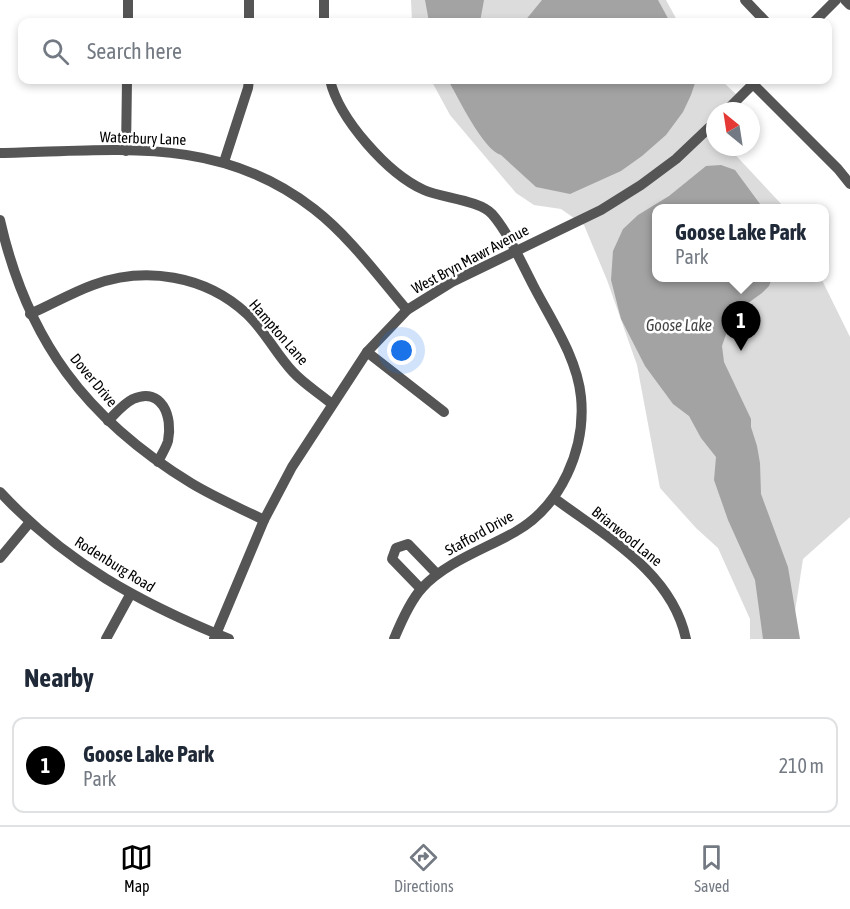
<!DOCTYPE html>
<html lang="en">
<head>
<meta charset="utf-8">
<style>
  :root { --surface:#fff; --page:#f2f2f3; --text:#1f2937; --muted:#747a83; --line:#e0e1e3; --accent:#000 }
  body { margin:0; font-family:"Asap Condensed",sans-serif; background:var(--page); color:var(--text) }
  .compass { position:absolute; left:706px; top:102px; width:54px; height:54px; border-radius:50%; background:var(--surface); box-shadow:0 3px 9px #0003; rotate:330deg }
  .you { position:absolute; left:402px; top:351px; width:21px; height:21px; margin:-15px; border:4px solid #fff; border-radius:50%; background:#1a73e8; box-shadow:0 0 0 9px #1a73e833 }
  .badge { display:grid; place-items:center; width:39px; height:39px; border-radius:50%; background:var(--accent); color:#fff; font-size:20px; font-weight:700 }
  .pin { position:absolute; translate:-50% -50px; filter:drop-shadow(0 2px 3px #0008) }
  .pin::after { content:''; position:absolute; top:32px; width:21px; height:18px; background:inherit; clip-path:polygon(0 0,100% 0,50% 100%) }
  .popup { position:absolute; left:652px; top:204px; width:177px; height:78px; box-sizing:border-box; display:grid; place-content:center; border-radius:12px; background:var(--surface); filter:drop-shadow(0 2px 4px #0005); font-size:20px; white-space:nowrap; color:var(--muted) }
  .popup b { font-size:22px; color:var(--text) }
  .popup::after { content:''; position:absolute; left:50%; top:100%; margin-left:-12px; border:12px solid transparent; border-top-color:var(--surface) }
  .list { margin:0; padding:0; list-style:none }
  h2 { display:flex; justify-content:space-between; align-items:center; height:78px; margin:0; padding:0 24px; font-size:26px }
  h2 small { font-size:20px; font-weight:400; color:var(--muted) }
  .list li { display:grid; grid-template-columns:39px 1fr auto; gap:18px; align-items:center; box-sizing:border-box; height:96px; margin:0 12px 12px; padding:0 12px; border:2px solid var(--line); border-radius:12px }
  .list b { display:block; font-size:22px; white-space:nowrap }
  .list p { margin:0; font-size:20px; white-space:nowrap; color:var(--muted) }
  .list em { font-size:20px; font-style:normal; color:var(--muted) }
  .icon { flex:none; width:33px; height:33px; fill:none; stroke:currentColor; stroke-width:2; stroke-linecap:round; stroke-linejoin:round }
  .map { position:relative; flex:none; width:850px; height:639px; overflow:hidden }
  .search { position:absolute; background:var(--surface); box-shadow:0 3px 9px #0003; left:18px; right:18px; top:18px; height:66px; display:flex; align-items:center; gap:15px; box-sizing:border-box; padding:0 21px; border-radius:12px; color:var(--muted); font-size:22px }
  .sheet { height:186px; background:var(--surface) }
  nav { display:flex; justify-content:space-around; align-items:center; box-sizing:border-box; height:84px; border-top:2px solid var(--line); background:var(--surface); font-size:16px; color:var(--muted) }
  nav a { display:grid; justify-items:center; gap:3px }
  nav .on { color:var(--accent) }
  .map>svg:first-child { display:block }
  .green { fill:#dcdcdc }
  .water { fill:#a3a3a3 }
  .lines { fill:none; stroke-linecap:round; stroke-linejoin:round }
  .minor { stroke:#555; stroke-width:10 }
  .labels { text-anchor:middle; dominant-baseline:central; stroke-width:5; stroke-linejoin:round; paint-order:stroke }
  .street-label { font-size:15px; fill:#000; stroke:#fff }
  .water-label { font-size:16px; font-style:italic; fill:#444; stroke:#fff }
</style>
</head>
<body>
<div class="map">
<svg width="850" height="639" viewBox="0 0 850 639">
  <rect width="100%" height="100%" fill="#fff"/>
  <g class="green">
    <polygon points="411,0 666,0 678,22 412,22"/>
    <polygon points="431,80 721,80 739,97 726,111 715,111 715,122 710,128 715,133 715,147 728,147 785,208 657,208 657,278 821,278 850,337 850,517 803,559 793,625 795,639 750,639 750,619 718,548 696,528 660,488 637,365 607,280 584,225 561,209 534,205 516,193 450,115"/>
  </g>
  <g class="water">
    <polygon points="425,0 484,0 480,22 429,22"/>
    <polygon points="542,0 658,0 670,22 524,22"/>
    <path d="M448 80H696L691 95 683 112 666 135 642 156 621 171 570 194 536 187 501 155C483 150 458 97 448 80Z"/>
    <polygon points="721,165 735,170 763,208 657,208 657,278 772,278 769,286 762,293 733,314 722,346 724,362 751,419 751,427 757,446 760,463 761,494 788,567 800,639 763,639 755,580 728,520 714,480 716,457 701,438 689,416 673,404 645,366 621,319 611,280 613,251 623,229 638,215 669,196 706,166"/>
  </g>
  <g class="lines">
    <g class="minor">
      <polyline points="745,0 766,22"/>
      <polyline points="845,0 850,5"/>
      <polyline points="128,22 128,0"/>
      <polyline points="249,22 249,0"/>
      <polyline points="324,22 324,0"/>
      <polyline points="814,22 836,0"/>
      <path d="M330 80C339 119 388 174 424 190 442 198 479 200 492 214 508 232 522 264 533 285 551 320 577 357 581 397 586 449 561 506 515 532 485 549 446 562 422 588 410 601 401 622 394 639"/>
      <polyline points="753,84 838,169 850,184"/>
      <polyline points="726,111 757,80"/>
      <polyline points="126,151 127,80"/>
      <path d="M0 153C114 151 218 134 314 209 350 237 378 276 407 310"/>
      <polyline points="224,162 248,88 249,80"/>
      <path d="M0 220C27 340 86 419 191 483 214 497 240 508 264 520"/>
      <path d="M30 314C51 305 71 293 93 285 145 266 205 275 247 314 265 331 276 354 293 372 304 384 319 393 332 404"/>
      <polyline points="367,352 444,412"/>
      <path d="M108 421C116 413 123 404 133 399 162 386 173 417 168 441 166 448 161 455 158 462"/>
      <path d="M0 492C66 563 140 603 229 639"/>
      <path d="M554 498C605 536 672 572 686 639"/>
      <polyline points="0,558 30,522"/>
      <polyline points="421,589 392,559 396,548 408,544 437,574"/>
      <polyline points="106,639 130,595"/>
      <polyline points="214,639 264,520 292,467 367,352 407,310 452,282 601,210 641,185 676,159 715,122"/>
    </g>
  </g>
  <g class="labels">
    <g class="street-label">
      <text transform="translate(143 138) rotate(2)">Waterbury Lane</text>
      <text transform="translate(470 259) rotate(-28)">West Bryn Mawr Avenue</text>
      <text transform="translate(279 332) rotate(49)">Hampton Lane</text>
      <text transform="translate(94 380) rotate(50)">Dover Drive</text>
      <text transform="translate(479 533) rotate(-29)">Stafford Drive</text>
      <text transform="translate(627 536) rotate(39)">Briarwood Lane</text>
      <text transform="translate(115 564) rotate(32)">Rodenburg Road</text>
    </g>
    <g class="water-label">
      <text x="679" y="325">Goose Lake</text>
    </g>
  </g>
</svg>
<svg class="compass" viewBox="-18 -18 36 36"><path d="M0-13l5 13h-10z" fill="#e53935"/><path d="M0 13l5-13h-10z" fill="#747a83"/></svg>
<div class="you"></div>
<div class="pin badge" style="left:741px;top:351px">1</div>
<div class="popup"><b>Goose Lake Park</b>Park</div>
<div class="search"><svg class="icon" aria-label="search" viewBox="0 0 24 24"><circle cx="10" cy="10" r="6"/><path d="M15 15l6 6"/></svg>Search here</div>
</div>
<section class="sheet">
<h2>Nearby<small></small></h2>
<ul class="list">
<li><span class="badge">1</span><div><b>Goose Lake Park</b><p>Park</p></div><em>210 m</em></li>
</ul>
</section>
<nav>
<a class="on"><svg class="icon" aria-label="map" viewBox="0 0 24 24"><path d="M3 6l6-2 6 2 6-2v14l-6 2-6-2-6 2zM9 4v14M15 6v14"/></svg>Map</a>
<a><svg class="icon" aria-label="directions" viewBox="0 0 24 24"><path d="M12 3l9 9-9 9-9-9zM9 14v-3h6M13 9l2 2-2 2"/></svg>Directions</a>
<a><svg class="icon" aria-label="saved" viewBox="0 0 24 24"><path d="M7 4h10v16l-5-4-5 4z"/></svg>Saved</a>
</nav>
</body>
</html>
